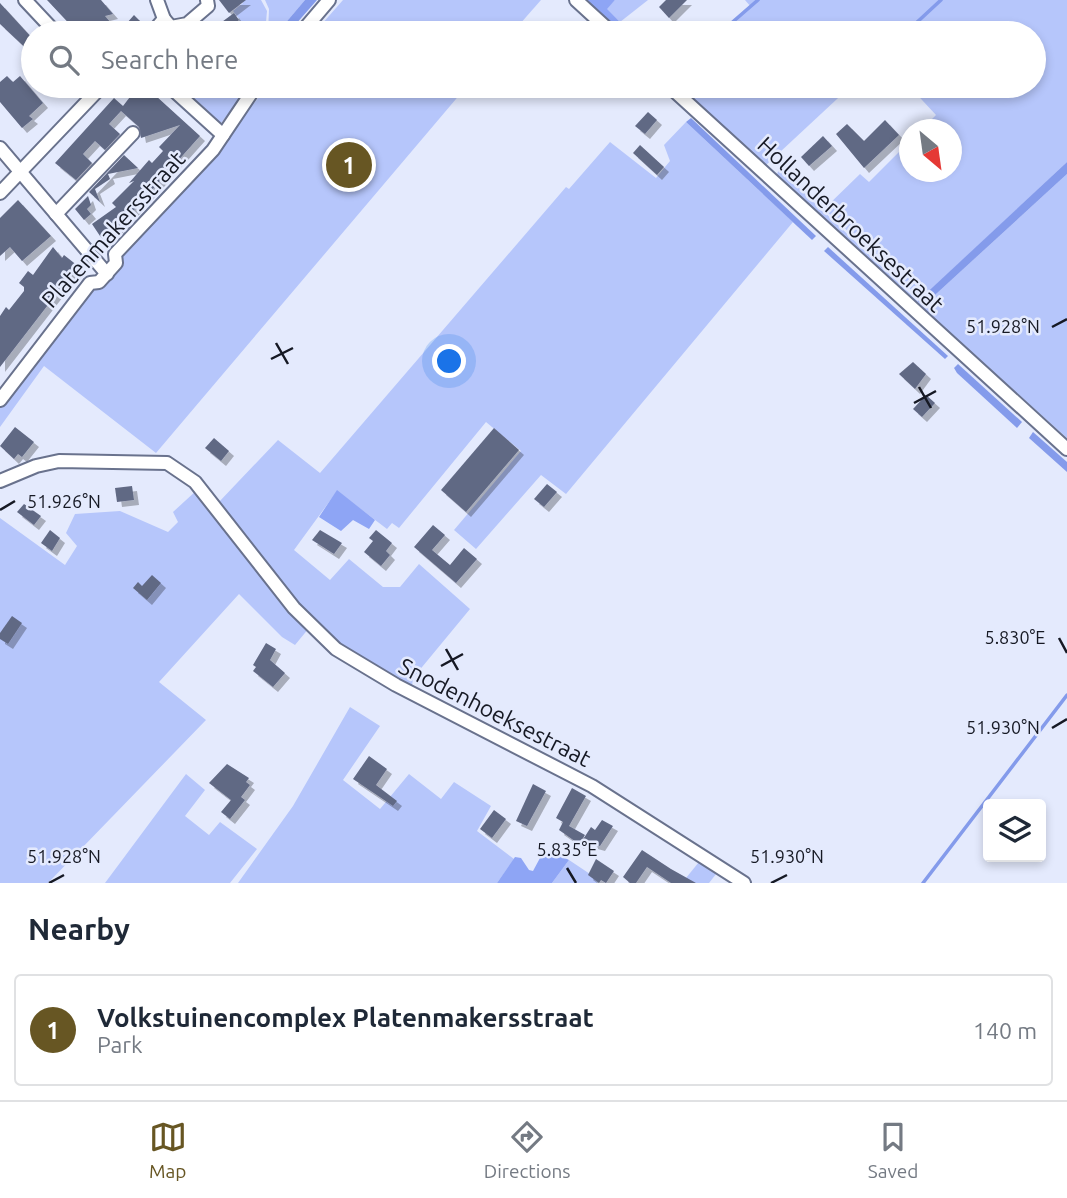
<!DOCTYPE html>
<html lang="en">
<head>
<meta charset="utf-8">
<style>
  :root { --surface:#fff; --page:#f6f6f7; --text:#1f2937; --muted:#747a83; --line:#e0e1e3; --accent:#675623 }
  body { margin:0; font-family:Ubuntu,sans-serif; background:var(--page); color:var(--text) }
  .controls { position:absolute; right:21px; bottom:21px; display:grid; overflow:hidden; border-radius:7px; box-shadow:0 4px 10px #0003 }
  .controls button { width:63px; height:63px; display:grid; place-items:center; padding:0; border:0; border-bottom:2px solid var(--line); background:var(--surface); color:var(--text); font:35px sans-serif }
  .compass { position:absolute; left:899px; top:119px; width:63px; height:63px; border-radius:50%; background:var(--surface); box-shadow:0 4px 10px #0003; rotate:151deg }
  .you { position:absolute; left:450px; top:362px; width:24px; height:24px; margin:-18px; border:5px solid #fff; border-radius:50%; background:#1a73e8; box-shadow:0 0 0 10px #1a73e833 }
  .badge { display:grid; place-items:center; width:46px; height:46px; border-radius:50%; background:var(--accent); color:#fff; font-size:23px; font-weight:700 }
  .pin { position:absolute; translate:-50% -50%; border:4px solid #fff; box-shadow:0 2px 7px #0006 }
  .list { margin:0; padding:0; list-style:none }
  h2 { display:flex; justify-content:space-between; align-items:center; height:91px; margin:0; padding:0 28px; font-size:30px }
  h2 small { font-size:23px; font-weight:400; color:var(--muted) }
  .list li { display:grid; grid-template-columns:46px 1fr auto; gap:21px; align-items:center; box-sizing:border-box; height:112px; margin:0 14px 14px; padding:0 14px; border:2px solid var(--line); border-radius:7px }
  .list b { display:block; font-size:26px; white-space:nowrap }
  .list p { margin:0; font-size:23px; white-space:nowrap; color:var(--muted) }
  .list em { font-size:23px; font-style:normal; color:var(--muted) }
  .icon { flex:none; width:38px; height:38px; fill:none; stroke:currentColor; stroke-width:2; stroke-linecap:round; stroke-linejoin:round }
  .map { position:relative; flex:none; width:1067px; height:883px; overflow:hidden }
  .search { position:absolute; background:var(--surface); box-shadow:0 4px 10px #0003; left:21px; right:21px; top:21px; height:77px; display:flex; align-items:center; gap:18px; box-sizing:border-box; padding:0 24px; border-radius:38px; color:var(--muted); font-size:26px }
  .sheet { height:217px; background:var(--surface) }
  nav { display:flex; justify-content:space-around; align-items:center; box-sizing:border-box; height:98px; border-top:2px solid var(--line); background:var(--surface); font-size:19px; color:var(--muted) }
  nav a { display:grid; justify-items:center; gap:4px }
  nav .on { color:var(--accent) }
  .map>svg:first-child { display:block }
  .green { fill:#b6c6fb }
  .forest { fill:#8ea5f5 }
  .water { fill:#849beb }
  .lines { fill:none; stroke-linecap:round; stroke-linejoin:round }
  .stream { stroke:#849beb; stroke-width:3.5 }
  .building { fill:#616984; filter:url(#shadow) }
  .minor-casing { stroke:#69728d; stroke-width:16 }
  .minor { stroke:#fff; stroke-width:12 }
  .ticks { fill:none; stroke:#161924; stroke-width:2.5 }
  .labels { text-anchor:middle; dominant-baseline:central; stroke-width:5; stroke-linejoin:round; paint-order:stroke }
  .street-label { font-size:23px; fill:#161924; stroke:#e4eafd }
  .ticks-label { font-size:18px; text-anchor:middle; fill:#161924; stroke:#e4eafd; stroke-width:5; stroke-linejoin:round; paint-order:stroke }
</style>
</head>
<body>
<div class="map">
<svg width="1067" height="883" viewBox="0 0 1067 883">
  <defs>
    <filter id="shadow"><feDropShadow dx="5" dy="5" stdDeviation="0" flood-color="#0004"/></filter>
  </defs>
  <rect width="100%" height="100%" fill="#e4eafd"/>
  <g class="green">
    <polygon points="242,0 261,0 267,11 265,33 241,33 235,24 240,20 233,11 243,3"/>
    <polygon points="265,0 305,0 277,33 268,33 269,9"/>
    <polygon points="343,0 541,0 512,33 314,33"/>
    <polygon points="615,0 648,0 620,22 606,9"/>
    <polygon points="745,0 1067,0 1067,162 921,299 824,209 860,174 869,182 909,142 909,172 951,172 951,130 922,129 936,115 909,86 1034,86 1034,33 720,33 751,7"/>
    <polygon points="181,86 251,86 221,123"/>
    <polygon points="269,86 467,86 156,453 44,366 0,427 0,408 31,364 63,323 223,145 247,101 254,103"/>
    <polygon points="677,86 851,86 765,166"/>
    <polygon points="686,122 793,222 566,494 541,475 476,549 454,530 521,451 486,422 399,528 392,523 387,529 337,491 294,550 330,580 349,559 383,587 400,587 419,564 470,609 413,678 412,686 359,660 323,632 315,619 296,604 218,503 278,440 320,473 566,187 569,189 610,142 656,178 670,161 664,145"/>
    <polygon points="779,169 923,306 1067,174 1067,438 776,177"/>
    <polygon points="197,490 309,628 295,645 282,637 239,594 159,682 206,720 48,883 0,883 0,518 65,565 77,546 66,533 75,514 120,511 168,532 178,522 173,512"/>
    <polygon points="350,707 380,726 343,780 380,809 409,774 441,799 454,782 491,806 477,831 514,859 497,883 238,883 293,806"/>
    <polygon points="186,774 205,790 185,816 209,835 220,822 257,849 230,883 105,883"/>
    <polygon points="703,857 720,869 709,883 682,883"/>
    <polygon points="569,860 599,880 597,883 552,883"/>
  </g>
  <g class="forest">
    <polygon points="585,0 615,0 607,9 620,22 614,27"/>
    <polygon points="337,490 375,520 369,529 353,520 341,531 319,517"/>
    <polygon points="551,851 569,860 552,883 497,883 515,857 521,858 529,870 533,871 540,858"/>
  </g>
  <g class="water">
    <polygon points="305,0 317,0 288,33 277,33"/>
    <polygon points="691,118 816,236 812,240 686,122"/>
    <polygon points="1067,162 1067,174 923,306 918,301"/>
    <polygon points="828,247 948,356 945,359 824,251"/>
    <polygon points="958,364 1022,422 1017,428 957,373 954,368"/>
    <polygon points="1033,432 1067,462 1067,472 1029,438"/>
  </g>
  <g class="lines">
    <g class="stream">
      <polyline points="914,25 941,0"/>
      <polyline points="720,33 758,0"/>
      <polyline points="923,883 1067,695"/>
    </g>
  </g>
  <g class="building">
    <polygon points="47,0 101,0 113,14 105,16 119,32 134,15 141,22 131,33 78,33"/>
    <polygon points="219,0 246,0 229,13"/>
    <polygon points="666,0 687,0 669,18 659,7"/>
    <polygon points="0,3 33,39 33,55 0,24"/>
    <polygon points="234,13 239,20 234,24 241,33 207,33"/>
    <polygon points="7,76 13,82 20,76 43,103 29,116 33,119 22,128 0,102 0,82"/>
    <polygon points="127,86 145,86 200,136 126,219 127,221 102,239 92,224 116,207 112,203 134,181 129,183 149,160 152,163 163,151 159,147 180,125 141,138 139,127 121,111 109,124 120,134 105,150 95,141 83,154 92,163 76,180 55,163 114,98 123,106 133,93"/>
    <polygon points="648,112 657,120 645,134 635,126"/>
    <polygon points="885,120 899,135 864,168 836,134 847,124 864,141"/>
    <polygon points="823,136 832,146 809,166 801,157"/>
    <polygon points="640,145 664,167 657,175 633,153"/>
    <polygon points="124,155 138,168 108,174 110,179 95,189 100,202 89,192"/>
    <polygon points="88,196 91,205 87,209 91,214 84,220 75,209"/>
    <polygon points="18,200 51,236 22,261 10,247 0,256 0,218"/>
    <polygon points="53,247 62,258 64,255 78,266 0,367 0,316 6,307 9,310 24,291 24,287 19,283 28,271 33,275"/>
    <polygon points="913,362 926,374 915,389 899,374"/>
    <polygon points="926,395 935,403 922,417 913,409"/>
    <polygon points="15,427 34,442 22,457 18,454 14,459 0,446"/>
    <polygon points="494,428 519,450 466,512 441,490"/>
    <polygon points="214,438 229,451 221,461 205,448"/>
    <polygon points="547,484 557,492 544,507 534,499"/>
    <polygon points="132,486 134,500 117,502 115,488"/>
    <polygon points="24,504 41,516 34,525 17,512"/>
    <polygon points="433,525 445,535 432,550 450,565 464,548 477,559 456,583 414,547"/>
    <polygon points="50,530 60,538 52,551 41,543"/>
    <polygon points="320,530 342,543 334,554 312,540"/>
    <polygon points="376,530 392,543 386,551 390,555 381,566 364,552 373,541 369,538"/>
    <polygon points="152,575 161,583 147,600 133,588 138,582 142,586"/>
    <polygon points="12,616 22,623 8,644 0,639 0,633"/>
    <polygon points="266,643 276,649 270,660 285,673 273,687 253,671 256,667 253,665"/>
    <polygon points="369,756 387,769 376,785 397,801 393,806 353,779"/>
    <polygon points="227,764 249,778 246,782 250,785 241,797 245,800 230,819 221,812 231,800 209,783"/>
    <polygon points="533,784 546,791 527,826 516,821"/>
    <polygon points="572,788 586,796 569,826 585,835 579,844 559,830 563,822 556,818"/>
    <polygon points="494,810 506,819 492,838 480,829"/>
    <polygon points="602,820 613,826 600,846 582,841 591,827 595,830"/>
    <polygon points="642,850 671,869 696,883 671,883 647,867 636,883 630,883 623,877"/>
    <polygon points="596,859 614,871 606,883 601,880 599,883 588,875"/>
  </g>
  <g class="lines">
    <g class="minor-casing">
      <g id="minor">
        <polyline points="25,0 56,33"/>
        <polyline points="576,0 612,33"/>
        <polyline points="164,19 171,27 187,24 208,6 207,0"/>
        <polyline points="152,33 164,19 157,0"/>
        <polyline points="301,33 329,0"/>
        <polyline points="169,86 223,135"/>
        <polyline points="669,86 1067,449"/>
        <polyline points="0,148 107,274"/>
        <polyline points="0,193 102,86"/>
        <polyline points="56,214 133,133"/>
        <polyline points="0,400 90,283 99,282 116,263 115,254 213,150 256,86"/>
        <polyline points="0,481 36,466 59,461 167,463 195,482 294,608 336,649 396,685 592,786 744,883"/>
      </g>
    </g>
    <use href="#minor" class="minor"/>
  </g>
  <path class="ticks" d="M1052 327 1067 319M276 343 288 364M271 359 293 348M919 387 931 408M914 403 936 391M0 510 15 501M1059 638 1067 653M446 649 458 670M441 666 463 654M1052 728 1067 719M567 868 576 883M49 883 64 875M771 883 787 875"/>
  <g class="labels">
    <g class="street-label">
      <text transform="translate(851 224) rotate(43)">Hollanderbroeksestraat</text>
      <text transform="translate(113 229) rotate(-48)">Platenmakersstraat</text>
      <text transform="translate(495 712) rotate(27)">Snodenhoeksestraat</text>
    </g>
  </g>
  <g class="ticks-label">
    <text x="1003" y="333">51.928°N</text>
    <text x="64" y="508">51.926°N</text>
    <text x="1015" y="644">5.830°E</text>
    <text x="1003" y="734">51.930°N</text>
    <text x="567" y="856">5.835°E</text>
    <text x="64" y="863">51.928°N</text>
    <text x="787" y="863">51.930°N</text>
  </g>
</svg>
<div class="controls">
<button><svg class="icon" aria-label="layers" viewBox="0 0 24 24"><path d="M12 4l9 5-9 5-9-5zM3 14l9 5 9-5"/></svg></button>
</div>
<svg class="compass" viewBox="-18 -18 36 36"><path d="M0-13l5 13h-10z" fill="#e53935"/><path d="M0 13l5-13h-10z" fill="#747a83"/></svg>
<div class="you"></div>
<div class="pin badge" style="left:349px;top:165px">1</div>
<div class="search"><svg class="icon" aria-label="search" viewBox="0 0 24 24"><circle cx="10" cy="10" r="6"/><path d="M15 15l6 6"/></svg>Search here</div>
</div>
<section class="sheet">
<h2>Nearby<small></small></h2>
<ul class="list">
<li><span class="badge">1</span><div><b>Volkstuinencomplex Platenmakersstraat</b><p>Park</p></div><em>140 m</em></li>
</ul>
</section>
<nav>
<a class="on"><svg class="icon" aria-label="map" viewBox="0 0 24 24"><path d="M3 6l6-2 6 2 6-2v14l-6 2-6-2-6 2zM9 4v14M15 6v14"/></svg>Map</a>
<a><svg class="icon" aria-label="directions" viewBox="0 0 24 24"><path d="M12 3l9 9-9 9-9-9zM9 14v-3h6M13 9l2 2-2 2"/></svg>Directions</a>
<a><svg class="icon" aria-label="saved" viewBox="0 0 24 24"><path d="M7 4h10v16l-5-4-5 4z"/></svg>Saved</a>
</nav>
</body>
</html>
